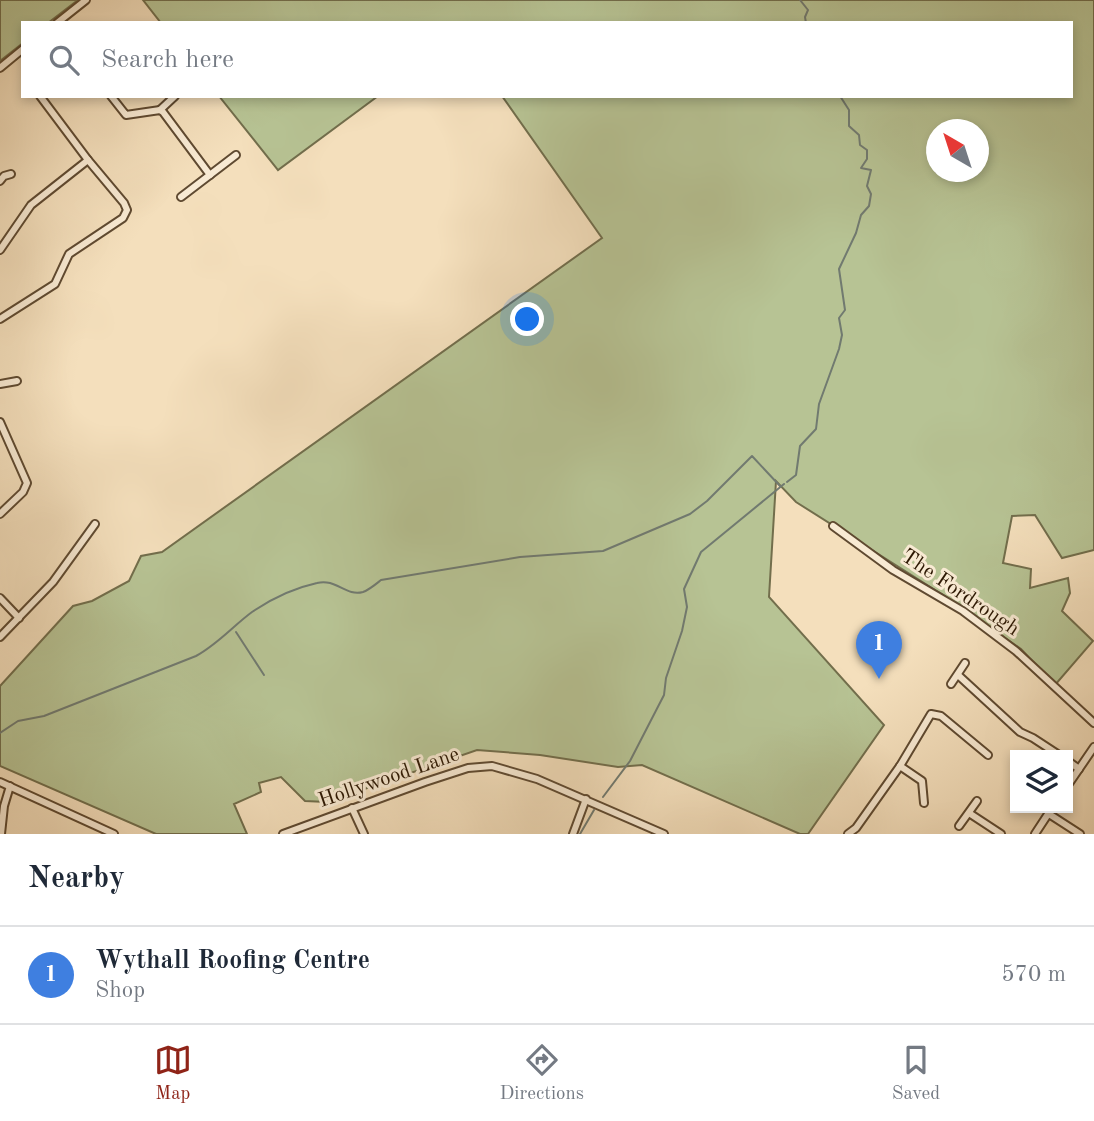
<!DOCTYPE html>
<html lang="en">
<head>
<meta charset="utf-8">
<style>
  :root { --surface:#fff; --page:#f6f6f7; --text:#1f2937; --muted:#747a83; --line:#e0e1e3; --accent:#8f2418 }
  body { margin:0; font-family:"Old Standard TT",serif; background:var(--page); color:var(--text) }
  .controls { position:absolute; right:21px; bottom:21px; display:grid; overflow:hidden; border-radius:0px; box-shadow:0 4px 10px #0003 }
  .controls button { width:63px; height:63px; display:grid; place-items:center; padding:0; border:0; border-bottom:2px solid var(--line); background:var(--surface); color:var(--text); font:35px sans-serif }
  .compass { position:absolute; left:926px; top:119px; width:63px; height:63px; border-radius:50%; background:var(--surface); box-shadow:0 4px 10px #0003; rotate:321deg }
  .you { position:absolute; left:528px; top:320px; width:24px; height:24px; margin:-18px; border:5px solid #fff; border-radius:50%; background:#1a73e8; box-shadow:0 0 0 10px #1a73e833 }
  .badge { display:grid; place-items:center; width:46px; height:46px; border-radius:50%; background:var(--accent); color:#fff; font-size:23px; font-weight:700 }
  .pin { position:absolute; translate:-50% -58px; filter:drop-shadow(0 2px 4px #0008) }
  .pin::after { content:''; position:absolute; top:37px; width:24px; height:21px; background:inherit; clip-path:polygon(0 0,100% 0,50% 100%) }
  .list { margin:0; padding:0; list-style:none }
  h2 { display:flex; justify-content:space-between; align-items:center; height:91px; margin:0; padding:0 28px; font-size:30px }
  h2 small { font-size:23px; font-weight:400; color:var(--muted) }
  .list li { display:grid; grid-template-columns:46px 1fr auto; gap:21px; align-items:center; box-sizing:border-box; height:98px; padding:0 28px; border-top:2px solid var(--line) }
  .list b { display:block; font-size:26px; white-space:nowrap }
  .list p { margin:0; font-size:23px; white-space:nowrap; color:var(--muted) }
  .list em { font-size:23px; font-style:normal; color:var(--muted) }
  .icon { flex:none; width:38px; height:38px; fill:none; stroke:currentColor; stroke-width:2; stroke-linecap:round; stroke-linejoin:round }
  .map { position:relative; flex:none; width:1094px; height:834px; overflow:hidden }
  .search { position:absolute; background:var(--surface); box-shadow:0 4px 10px #0003; left:21px; right:21px; top:21px; height:77px; display:flex; align-items:center; gap:18px; box-sizing:border-box; padding:0 24px; border-radius:0px; color:var(--muted); font-size:26px }
  .sheet { height:189px; background:var(--surface) }
  nav { display:flex; justify-content:space-around; align-items:center; box-sizing:border-box; height:98px; border-top:2px solid var(--line); background:var(--surface); font-size:19px; color:var(--muted) }
  nav a { display:grid; justify-items:center; gap:4px }
  nav .on { color:var(--accent) }
  .map>svg:first-child { display:block }
  .green { fill:#b7c394; stroke:#726e4c; stroke-width:2; fill-rule:evenodd }
  .lines { fill:none; stroke-linecap:round; stroke-linejoin:round }
  .stream { stroke:#717a70; stroke-width:2 }
  .minor-casing { stroke:#5f4a31; stroke-width:10 }
  .minor { stroke:#f8ead3; stroke-width:6 }
  .labels { text-anchor:middle; dominant-baseline:central; stroke-width:6; stroke-linejoin:round; paint-order:stroke }
  .street-label { font-size:21px; fill:#2d1803; stroke:#f8ead3 }
</style>
</head>
<body>
<div class="map">
<svg width="1094" height="834" viewBox="0 0 1094 834">
  <rect width="100%" height="100%" fill="#f4dfbc"/>
  <filter id="stains"><feTurbulence type="fractalNoise" baseFrequency=".00286" numOctaves="4"/><feColorMatrix values="0 0 0 0 .2 0 0 0 0 .09 0 0 0 0 .02 0 0 0 .5 -.17"/></filter>
  <radialGradient id="worn" r=".72"><stop offset=".6" stop-color="#630" stop-opacity="0"/><stop offset="1" stop-color="#630" stop-opacity=".3"/></radialGradient>
  <g class="green">
    <polygon points="0,0 78,0 48,23 23,23 23,43 0,61"/>
    <path d="M143 0H1094V550L1062 558 1035 515 1012 516 1003 563 1031 569 1030 588 1068 578 1070 593 1062 611 1093 641 1055 685 1021 649 943 595 796 502 776 481 769 597 884 725 808 834H800L642 765 618 767 540 755 477 750 327 802 305 801 281 777 259 783 261 792 234 804 247 834H156L0 766V686L73 606 92 601 129 581 141 556 162 552 602 238 502 96H1071V23H161ZM936 130H978V172H936Z"/>
    <polygon points="219,96 378,96 278,170"/>
  </g>
  <g class="lines">
    <g class="stream">
      <polyline points="800,0 808,10 805,17 806,23"/>
      <polyline points="787,482 796,475 800,446 816,429 819,404 839,349 842,335 839,318 845,310 839,269 856,233 861,215 869,206 871,194 867,186 871,170 861,168 867,159 867,150 860,145 859,135 849,126 849,110 840,96"/>
      <polyline points="236,632 264,675"/>
      <path d="M0 733 18 721 44 716 196 656C218 644 233 626 252 612 271 599 294 588 317 583 336 578 346 597 363 592 369 590 376 584 381 580L520 557 603 551 690 514 707 501 752 456 780 486"/>
      <polyline points="603,797 630,761 664,695 666,678 682,631 687,607 684,589 701,552 784,484"/>
      <polyline points="580,834 594,810"/>
    </g>
    <g class="minor-casing">
      <g id="minor">
        <polyline points="57,23 86,0"/>
        <polyline points="0,68 23,49"/>
        <polyline points="111,96 126,115 160,110 163,112 210,175"/>
        <polyline points="160,110 175,96"/>
        <polyline points="0,181 4,176 11,174"/>
        <polyline points="181,197 236,155"/>
        <polyline points="0,250 31,205 88,160"/>
        <polyline points="0,319 55,284 69,254 123,218 127,210 124,203 88,160 40,96"/>
        <polyline points="0,384 17,381"/>
        <polyline points="0,422 27,483 23,492 0,514"/>
        <polyline points="833,526 893,570 963,611 1016,651 1094,723"/>
        <polyline points="0,598 19,618"/>
        <polyline points="0,637 53,582 95,524"/>
        <polyline points="958,675 1020,732 1033,738 1059,755"/>
        <polyline points="951,684 965,663"/>
        <polyline points="1068,761 1079,769"/>
        <polyline points="900,766 922,781 924,803"/>
        <polyline points="0,782 114,834"/>
        <polyline points="1068,785 1094,747"/>
        <polyline points="352,808 364,834"/>
        <polyline points="969,813 1001,834"/>
        <polyline points="1049,814 1080,834"/>
        <polyline points="959,826 977,801"/>
        <polyline points="1,834 4,806 10,786"/>
        <polyline points="283,834 425,782 468,768 492,766 537,779 664,834"/>
        <polyline points="573,834 586,799"/>
        <polyline points="848,834 856,828 900,766 931,714 941,716 988,755"/>
        <polyline points="1035,834 1052,808"/>
      </g>
    </g>
    <use href="#minor" class="minor"/>
  </g>
  <g class="labels">
    <g class="street-label">
      <text transform="translate(960 593) rotate(34)">The Fordrough</text>
      <text transform="translate(389 778) rotate(-19)">Hollywood Lane</text>
    </g>
  </g>
  <rect width="100%" height="100%" filter="url(#stains)"/>
  <rect width="100%" height="100%" fill="url(#worn)"/>
</svg>
<div class="controls">
<button><svg class="icon" aria-label="layers" viewBox="0 0 24 24"><path d="M12 4l9 5-9 5-9-5zM3 14l9 5 9-5"/></svg></button>
</div>
<svg class="compass" viewBox="-18 -18 36 36"><path d="M0-13l5 13h-10z" fill="#e53935"/><path d="M0 13l5-13h-10z" fill="#747a83"/></svg>
<div class="you"></div>
<div class="pin badge" style="left:879px;top:679px;background:#3f7fe0">1</div>
<div class="search"><svg class="icon" aria-label="search" viewBox="0 0 24 24"><circle cx="10" cy="10" r="6"/><path d="M15 15l6 6"/></svg>Search here</div>
</div>
<section class="sheet">
<h2>Nearby<small></small></h2>
<ul class="list">
<li><span class="badge" style="background:#3f7fe0">1</span><div><b>Wythall Roofing Centre</b><p>Shop</p></div><em>570 m</em></li>
</ul>
</section>
<nav>
<a class="on"><svg class="icon" aria-label="map" viewBox="0 0 24 24"><path d="M3 6l6-2 6 2 6-2v14l-6 2-6-2-6 2zM9 4v14M15 6v14"/></svg>Map</a>
<a><svg class="icon" aria-label="directions" viewBox="0 0 24 24"><path d="M12 3l9 9-9 9-9-9zM9 14v-3h6M13 9l2 2-2 2"/></svg>Directions</a>
<a><svg class="icon" aria-label="saved" viewBox="0 0 24 24"><path d="M7 4h10v16l-5-4-5 4z"/></svg>Saved</a>
</nav>
</body>
</html>
